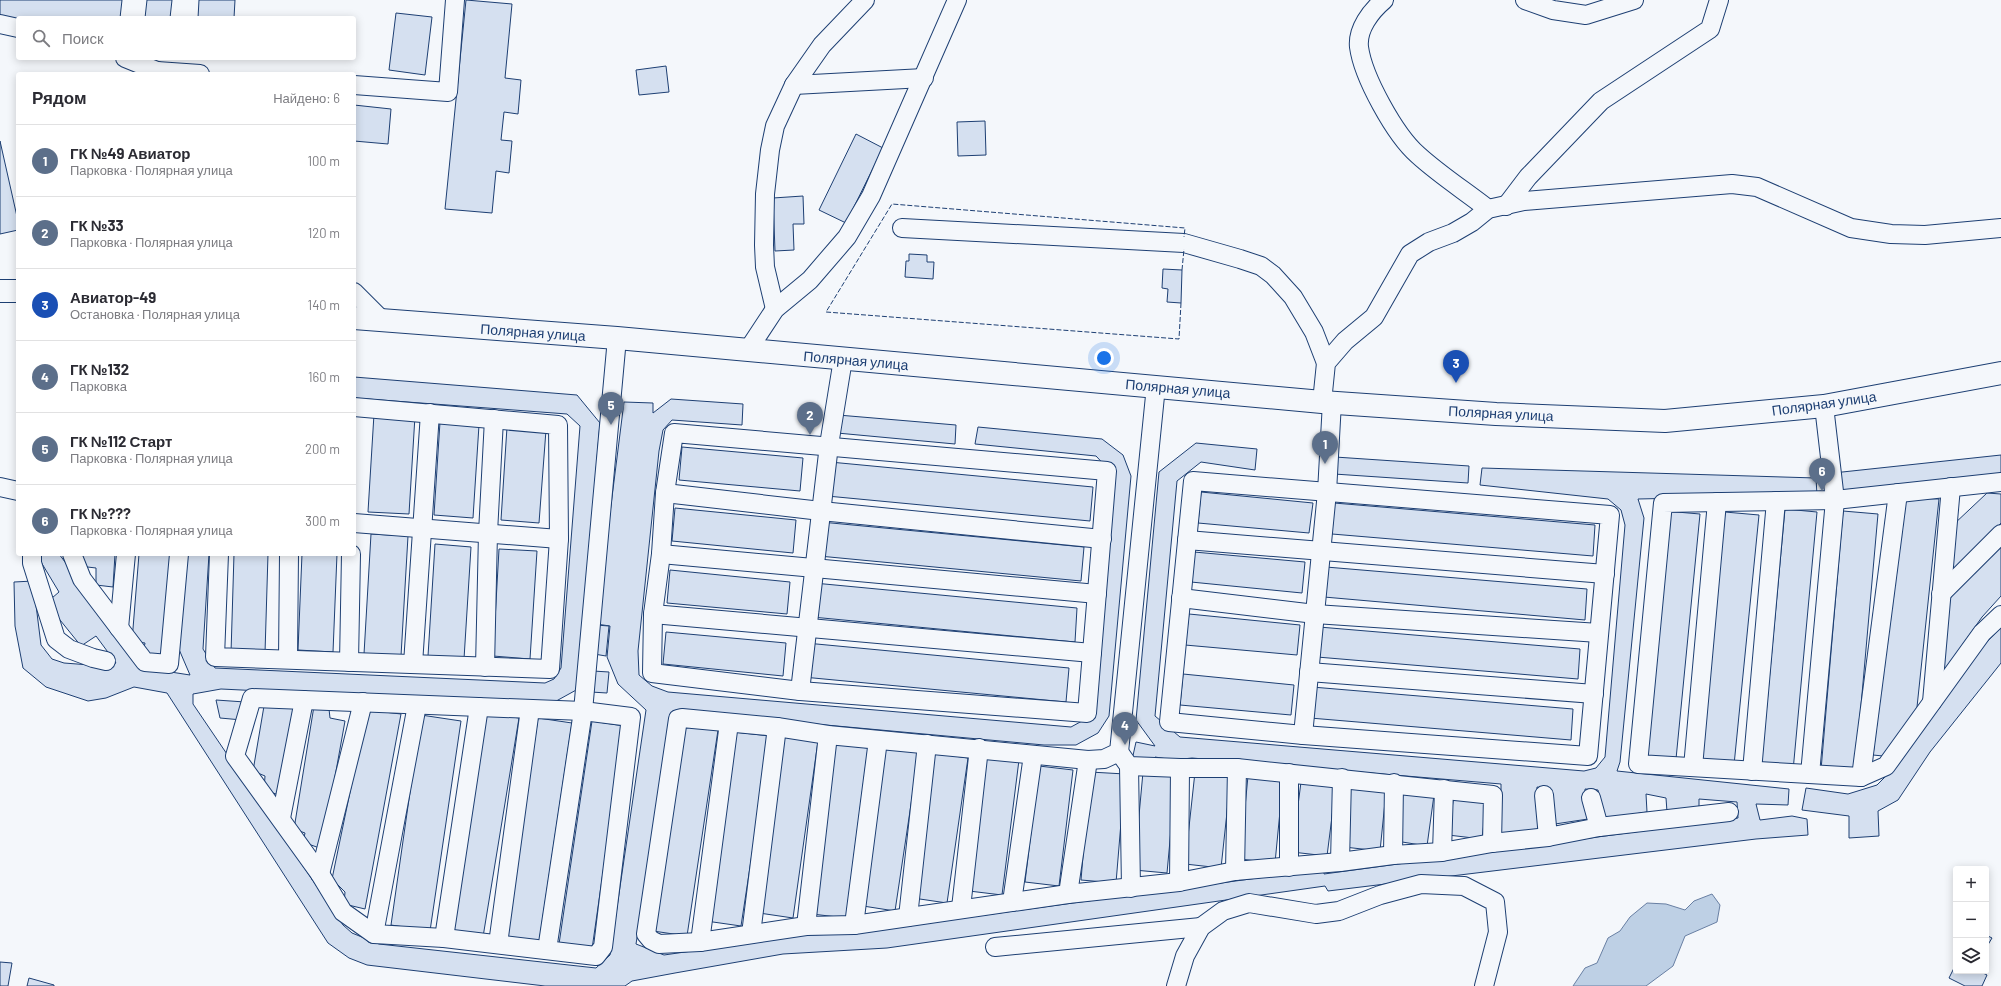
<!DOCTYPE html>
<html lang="ru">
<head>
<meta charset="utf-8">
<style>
  :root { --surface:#fff; --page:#f7f7f7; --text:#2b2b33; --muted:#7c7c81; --line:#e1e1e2; --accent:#d93025 }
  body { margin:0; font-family:Barlow,sans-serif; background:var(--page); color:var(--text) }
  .controls { position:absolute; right:12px; bottom:12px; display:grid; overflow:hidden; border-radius:4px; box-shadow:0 2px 10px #0003 }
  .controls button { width:36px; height:36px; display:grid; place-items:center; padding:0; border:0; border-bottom:1px solid var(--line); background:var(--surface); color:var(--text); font:20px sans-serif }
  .you { position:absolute; left:1104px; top:358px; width:14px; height:14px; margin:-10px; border:3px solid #fff; border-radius:50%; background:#1a73e8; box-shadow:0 0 0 6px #1a73e833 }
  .badge { display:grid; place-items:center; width:26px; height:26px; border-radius:50%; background:var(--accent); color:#fff; font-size:13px; font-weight:700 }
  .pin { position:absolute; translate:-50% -33px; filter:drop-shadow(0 1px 2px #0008) }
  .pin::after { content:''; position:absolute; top:21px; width:14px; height:12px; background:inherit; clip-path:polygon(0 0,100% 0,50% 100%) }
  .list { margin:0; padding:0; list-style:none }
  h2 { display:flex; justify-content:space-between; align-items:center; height:52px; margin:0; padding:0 16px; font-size:17px }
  h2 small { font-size:13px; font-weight:400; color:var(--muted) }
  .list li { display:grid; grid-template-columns:26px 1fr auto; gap:12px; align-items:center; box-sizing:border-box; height:72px; padding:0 16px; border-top:1px solid var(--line) }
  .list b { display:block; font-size:15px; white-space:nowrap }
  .list p { margin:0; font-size:13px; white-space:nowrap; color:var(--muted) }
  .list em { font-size:13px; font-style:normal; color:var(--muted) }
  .icon { flex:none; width:22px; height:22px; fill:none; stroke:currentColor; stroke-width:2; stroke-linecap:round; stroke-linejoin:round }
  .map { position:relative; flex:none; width:2001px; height:986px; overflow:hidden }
  .search { position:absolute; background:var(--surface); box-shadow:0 2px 10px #0003; left:16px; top:16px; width:340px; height:44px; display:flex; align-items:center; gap:10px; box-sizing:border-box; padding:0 14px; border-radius:4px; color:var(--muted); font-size:15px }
  .panel { position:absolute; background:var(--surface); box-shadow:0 2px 10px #0003; left:16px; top:72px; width:340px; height:484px; border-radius:4px }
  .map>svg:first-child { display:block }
  .water { fill:#bed0e5; stroke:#687fa3 }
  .building { fill:#d5e0f0; stroke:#1d3f73 }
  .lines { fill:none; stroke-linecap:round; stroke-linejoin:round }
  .minor-casing { stroke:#1d3f73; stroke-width:20 }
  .major-casing { stroke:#1d3f73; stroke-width:24 }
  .minor { stroke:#f4f7fb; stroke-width:18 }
  .major { stroke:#f4f7fb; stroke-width:22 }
  .fence { stroke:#1d3f73; stroke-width:1; stroke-dasharray:5 2; stroke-linecap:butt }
  .labels { text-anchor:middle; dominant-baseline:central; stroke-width:3; stroke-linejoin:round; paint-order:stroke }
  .street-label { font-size:14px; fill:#1d3f73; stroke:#f4f7fb }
</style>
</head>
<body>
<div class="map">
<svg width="2001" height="986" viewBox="0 0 2001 986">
  <rect width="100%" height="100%" fill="#f4f7fb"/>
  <polygon class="water" points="1712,894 1720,905 1717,922 1685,936 1673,966 1646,986 1573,986 1585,968 1597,963 1608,938 1620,931 1630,917 1647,903 1666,904 1685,910 1694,901"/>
  <g class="building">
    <polygon points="0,0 122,0 120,18 18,18 18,23 0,21"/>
    <polygon points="147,0 172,0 170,18 145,18"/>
    <polygon points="199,0 235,0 234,18 198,18"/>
    <polygon points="466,0 512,4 505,78 521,80 518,114 504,112 501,140 512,141 509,173 496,171 492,213 445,209"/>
    <polygon points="396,13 432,17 425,75 389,70"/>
    <polygon points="666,66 669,92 639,95 636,70"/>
    <polygon points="354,105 391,109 388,144 354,141"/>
    <polygon points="985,121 986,155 958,156 957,122"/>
    <polygon points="856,134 883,148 846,223 819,210"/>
    <polygon points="0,141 18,221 18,230 0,234"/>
    <polygon points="803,196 804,224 793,224 794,250 775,251 773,198"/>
    <polygon points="909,254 927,255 927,262 934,262 933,279 905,277 906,261 909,261"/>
    <polygon points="1163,269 1182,270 1181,303 1167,302 1168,289 1162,288"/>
    <polygon points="354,377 577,395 600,423 578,689 549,705 221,689 193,694 193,704 343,925 352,933 379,944 596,968 610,955 646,710 618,684 607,657 610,626 596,624 624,402 653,403 653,413 671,399 743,404 742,425 672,420 663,430 659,451 638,651 639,675 652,686 668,692 1071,727 1082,721 1112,473 1096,456 975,444 978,427 1102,439 1123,455 1131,476 1109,716 1098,733 1076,745 1044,745 673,711 636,944 664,955 803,935 844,934 1324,869 1324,874 1738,818 1737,802 1699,799 1699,809 1667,812 1666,798 1646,794 1647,812 1603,819 1598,790 1585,789 1588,819 1555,824 1549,789 1537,787 1538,830 1501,834 1501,784 1192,758 1173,760 1155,757 1154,762 1132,760 1136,742 1155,746 1136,720 1159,472 1196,443 1257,449 1255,470 1201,462 1177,481 1155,716 1180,737 1584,771 1596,768 1605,757 1625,525 1621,510 1608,499 1480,485 1482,468 1816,478 1817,495 1638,499 1644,518 1620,762 1617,771 1789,789 1788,805 1756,804 1760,820 1792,816 1807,819 1808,835 1756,839 1328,891 1325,886 887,948 783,954 675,973 632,981 625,986 545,986 367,965 349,958 328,943 167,693 134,687 106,698 88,701 46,687 23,668 15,626 14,582 33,581 41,645 52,659 64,663 103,666 116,663 96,636 81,646 56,615 52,598 59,592 38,557 38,554 59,554 145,668 190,675 178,647 186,554 209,554 203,649 215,668 545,683 554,679 561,668 580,426 567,414 354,398"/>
    <polygon points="374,414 415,416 409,514 368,512"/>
    <polygon points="838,415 956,425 955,444 837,433"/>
    <polygon points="440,422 479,425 473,518 434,515"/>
    <polygon points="507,427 546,430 539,523 501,520"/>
    <polygon points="682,447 803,458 800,491 679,480"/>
    <polygon points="2001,455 2001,474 1835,491 1833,473"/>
    <polygon points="1335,457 1469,466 1468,483 1334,474"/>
    <polygon points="830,462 1093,487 1090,521 827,496"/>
    <polygon points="1201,492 1313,503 1309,533 1198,523"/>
    <polygon points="1987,493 2001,494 2001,523 1953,573 1945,564 1953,525"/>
    <polygon points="1904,498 1939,499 1917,707 1902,739 1883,756 1873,755"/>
    <polygon points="1334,503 1595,525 1593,556 1332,534"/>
    <polygon points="675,508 796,520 793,553 672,541"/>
    <polygon points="1785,509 1817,512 1793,771 1761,768"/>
    <polygon points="1665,511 1700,514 1676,759 1641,756"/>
    <polygon points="1843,511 1878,514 1855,773 1821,770"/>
    <polygon points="1725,512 1759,515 1734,765 1701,761"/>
    <polygon points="821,522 1084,547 1081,581 819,556"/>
    <polygon points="371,534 408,536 401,656 364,654"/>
    <polygon points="435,544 471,547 464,659 428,656"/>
    <polygon points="2001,547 2001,596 1982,617 1946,668 1934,659 1940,607"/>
    <polygon points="499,549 537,551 530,659 493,656"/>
    <polygon points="1194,552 1305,562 1302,593 1191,582"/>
    <polygon points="80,554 115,554 113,587 96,585 96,568 79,566"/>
    <polygon points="139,554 173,554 165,655 143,653 145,643 132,641"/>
    <polygon points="234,554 268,554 265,653 231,653"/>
    <polygon points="302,554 337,554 333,652 298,650"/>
    <polygon points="1326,567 1587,589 1585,620 1324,597"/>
    <polygon points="670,570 790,582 787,614 667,603"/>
    <polygon points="814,583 1077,608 1075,642 812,617"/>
    <polygon points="1189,614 1300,625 1297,655 1185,645"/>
    <polygon points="596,625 609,626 606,656 594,654"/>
    <polygon points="1319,627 1580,649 1578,679 1317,657"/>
    <polygon points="2001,627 2001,663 1930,752 1898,800 1878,811 1879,836 1849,838 1849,816 1802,810 1806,788 1848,794 1877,785 1900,762 1949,691 1984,645"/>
    <polygon points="666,632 786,643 783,676 663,664"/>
    <polygon points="806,643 1069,668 1066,702 803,677"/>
    <polygon points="593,671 609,672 607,693 591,692"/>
    <polygon points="1183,674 1294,685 1291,715 1180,705"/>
    <polygon points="1312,687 1573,709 1571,740 1310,718"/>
    <polygon points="216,700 245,702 242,720 220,718"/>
    <polygon points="297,704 279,795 264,790 265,776 253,771 264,706"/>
    <polygon points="314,706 329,709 330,718 345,721 322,849 303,842 305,833 294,829"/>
    <polygon points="367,710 401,714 365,909 344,904 345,892 332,879"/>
    <polygon points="486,713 519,718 483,937 450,932"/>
    <polygon points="421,715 461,721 430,931 391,925"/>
    <polygon points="538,718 572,723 539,943 505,938"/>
    <polygon points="592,721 624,726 592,949 559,944"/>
    <polygon points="684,725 718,730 687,936 653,931"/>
    <polygon points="734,732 770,736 741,926 706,921"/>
    <polygon points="784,736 818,741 793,918 759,913"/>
    <polygon points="834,744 868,748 846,918 812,914"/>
    <polygon points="886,747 919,751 895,911 863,906"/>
    <polygon points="934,753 968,758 947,903 913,898"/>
    <polygon points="987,756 1019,760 1002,895 969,891"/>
    <polygon points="1039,766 1073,770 1059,886 1025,882"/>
    <polygon points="1090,772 1125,774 1116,883 1081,880"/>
    <polygon points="1143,772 1176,775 1167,873 1134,870"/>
    <polygon points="1195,772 1231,775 1221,868 1185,864"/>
    <polygon points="1248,776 1283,780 1275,863 1240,859"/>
    <polygon points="1301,782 1336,785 1327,856 1292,852"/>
    <polygon points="1350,789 1386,792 1380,851 1344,847"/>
    <polygon points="1403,790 1434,795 1427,846 1396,841"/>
    <polygon points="1454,795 1487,799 1482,839 1448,835"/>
    <polygon points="1986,935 1992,938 1986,948"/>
    <polygon points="0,962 12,963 8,986 0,986"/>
    <polygon points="1956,964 1956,971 1979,971 1987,975 1982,986 1965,986 1949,978"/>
    <polygon points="29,978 54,985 54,986 27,986"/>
  </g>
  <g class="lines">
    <g class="minor-casing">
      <g id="minor">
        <path d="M1384 0C1371 11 1357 29 1359 47 1363 77 1395 135 1418 155 1440 175 1465 191 1488 209"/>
        <polyline points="1525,0 1553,10 1586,15 1634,0"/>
        <polyline points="0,24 18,28"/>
        <polyline points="125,58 157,71 157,74"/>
        <polyline points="157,71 200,74"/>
        <polyline points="354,85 448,92 455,0"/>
        <polyline points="794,85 924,78"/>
        <polyline points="1506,206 1528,177 1601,101 1710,29 1719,0"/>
        <polyline points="902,228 1184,243 1240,259 1261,266 1273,275 1293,297 1314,332 1326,363"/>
        <polyline points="354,292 382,320"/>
        <polyline points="775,309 765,267 764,245 765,194 770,150 775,126 794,85 822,45 865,0"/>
        <polyline points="748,350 775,309 810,280 847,237 871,196 957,0"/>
        <polyline points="1156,386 1119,752 1104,759 1088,760 828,735 777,727 682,718 678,719 646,934 651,940 659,944 700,942 806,926 854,925 1068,894 1179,882 1235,871 1340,862 1393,855 1442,852 1492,843 1548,837 1599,827 1729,812"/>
        <polyline points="1322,402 1326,363 1345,341 1374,317 1410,254 1429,242 1453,233 1472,222 1488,209 1524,201 1732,184 1757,187 1851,228 1891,234 1925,235 2001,228"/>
        <polygon points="674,433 1107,471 1087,713 800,691 652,673 653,614 661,554 665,493"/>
        <polygon points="1193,481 1610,515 1588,756 1303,735 1169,722"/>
        <polyline points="2001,482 1835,500 1663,503 1638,764 1861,777 1886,766 1982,633 2001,615"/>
        <polyline points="0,487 18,491"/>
        <polyline points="665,493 821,511 1102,539"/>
        <polyline points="354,523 559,539"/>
        <polyline points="1187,540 1605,574"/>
        <polyline points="32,554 32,563 56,639 69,649 93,658 106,661"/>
        <polyline points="72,554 82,579 145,662 169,664 179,554"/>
        <polyline points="219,554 215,657 550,669 559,539 558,425 354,407"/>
        <polyline points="661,554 1097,594"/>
        <polyline points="1941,594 2001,534"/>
        <polyline points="1181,598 1315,614 1599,633"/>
        <polyline points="653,614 1092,653"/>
        <polyline points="119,628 126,554"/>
        <polyline points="288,659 289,554"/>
        <polyline points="349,662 351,554"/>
        <polyline points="413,664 430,413"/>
        <polyline points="485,667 488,533 494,419"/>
        <polyline points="1309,672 1594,694"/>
        <polyline points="800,691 829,445 843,359"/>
        <polygon points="252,698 583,711 631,717 603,947 596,956 444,938 374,934 343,912 320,874 235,756"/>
        <polyline points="1932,702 1951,487"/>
        <polyline points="1303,735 1327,492 1332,402"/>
        <polyline points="1119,752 1129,766 1180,768 1237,768 1493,795 1492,843"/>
        <polyline points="1129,766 1131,888"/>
        <polyline points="1693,767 1717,502"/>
        <polyline points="1752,771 1776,501"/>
        <polyline points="1810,774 1835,500 1824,406"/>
        <polyline points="1861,777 1898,493"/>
        <polyline points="1544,795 1548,837"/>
        <polyline points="1591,798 1599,827"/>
        <polyline points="281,818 304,700"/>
        <polyline points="1442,852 1444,789"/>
        <polyline points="1393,855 1394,783"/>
        <polyline points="1340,862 1342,778"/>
        <polyline points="1289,867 1289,773"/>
        <polyline points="1235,871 1237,768"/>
        <polyline points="320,874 363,702"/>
        <polyline points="1179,882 1180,768"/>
        <polyline points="1068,894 1088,760"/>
        <polyline points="1012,902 1033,755"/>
        <polyline points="961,908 979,748"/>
        <polyline points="908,917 927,744"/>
        <polyline points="854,925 878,740"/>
        <polyline points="806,926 828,735"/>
        <polyline points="374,934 417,705"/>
        <polyline points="751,934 777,727"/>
        <polyline points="444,938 479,707"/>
        <polyline points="700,942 729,723"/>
        <polyline points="498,944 530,709"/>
        <polyline points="995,947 1201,927"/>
        <polyline points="547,950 583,711 617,338"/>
        <polyline points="1176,986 1185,956 1201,927 1223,911 1249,903 1316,914 1339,911 1380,895 1421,884 1464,886 1495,902 1498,932 1484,986"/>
      </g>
    </g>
    <g class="major-casing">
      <g id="major">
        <polyline points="0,291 18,291"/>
        <polyline points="354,318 617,338 1322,402 1496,414 1665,421 1824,406 2001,373"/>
      </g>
    </g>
    <use href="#minor" class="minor"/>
    <use href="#major" class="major"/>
    <g class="fence">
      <polyline points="1182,270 1184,249"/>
      <polyline points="1181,303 1179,339 826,312 892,204 1185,228 1184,237"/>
    </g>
  </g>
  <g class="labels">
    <g class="street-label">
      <text transform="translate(533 332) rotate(4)">Полярная улица</text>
      <text transform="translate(856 360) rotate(5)">Полярная улица</text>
      <text transform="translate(1178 388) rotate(5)">Полярная улица</text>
      <text transform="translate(1824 403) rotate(-8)">Полярная улица</text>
      <text transform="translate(1501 413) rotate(3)">Полярная улица</text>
    </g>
  </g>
</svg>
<div class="controls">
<button>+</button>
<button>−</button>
<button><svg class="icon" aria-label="layers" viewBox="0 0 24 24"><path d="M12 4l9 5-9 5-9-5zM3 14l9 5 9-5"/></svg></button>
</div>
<div class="you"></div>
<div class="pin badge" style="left:1325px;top:464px;background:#5c6f8a">1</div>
<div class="pin badge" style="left:810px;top:435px;background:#5c6f8a">2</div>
<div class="pin badge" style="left:1456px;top:383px;background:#1a4fb4">3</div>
<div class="pin badge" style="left:1125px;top:745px;background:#5c6f8a">4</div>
<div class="pin badge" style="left:611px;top:425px;background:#5c6f8a">5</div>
<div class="pin badge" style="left:1822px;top:491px;background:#5c6f8a">6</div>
<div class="search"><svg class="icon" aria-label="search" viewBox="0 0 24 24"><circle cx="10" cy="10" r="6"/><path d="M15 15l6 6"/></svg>Поиск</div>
<section class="panel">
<h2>Рядом<small>Найдено: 6</small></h2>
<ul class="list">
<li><span class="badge" style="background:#5c6f8a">1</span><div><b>ГК №49 Авиатор</b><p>Парковка · Полярная улица</p></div><em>100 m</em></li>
<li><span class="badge" style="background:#5c6f8a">2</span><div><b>ГК №33</b><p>Парковка · Полярная улица</p></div><em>120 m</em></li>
<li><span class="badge" style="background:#1a4fb4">3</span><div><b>Авиатор-49</b><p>Остановка · Полярная улица</p></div><em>140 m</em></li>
<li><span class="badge" style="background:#5c6f8a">4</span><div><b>ГК №132</b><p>Парковка</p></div><em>160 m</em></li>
<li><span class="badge" style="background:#5c6f8a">5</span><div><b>ГК №112 Старт</b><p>Парковка · Полярная улица</p></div><em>200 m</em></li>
<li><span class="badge" style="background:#5c6f8a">6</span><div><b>ГК №???</b><p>Парковка · Полярная улица</p></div><em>300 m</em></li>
</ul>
</section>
</div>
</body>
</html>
